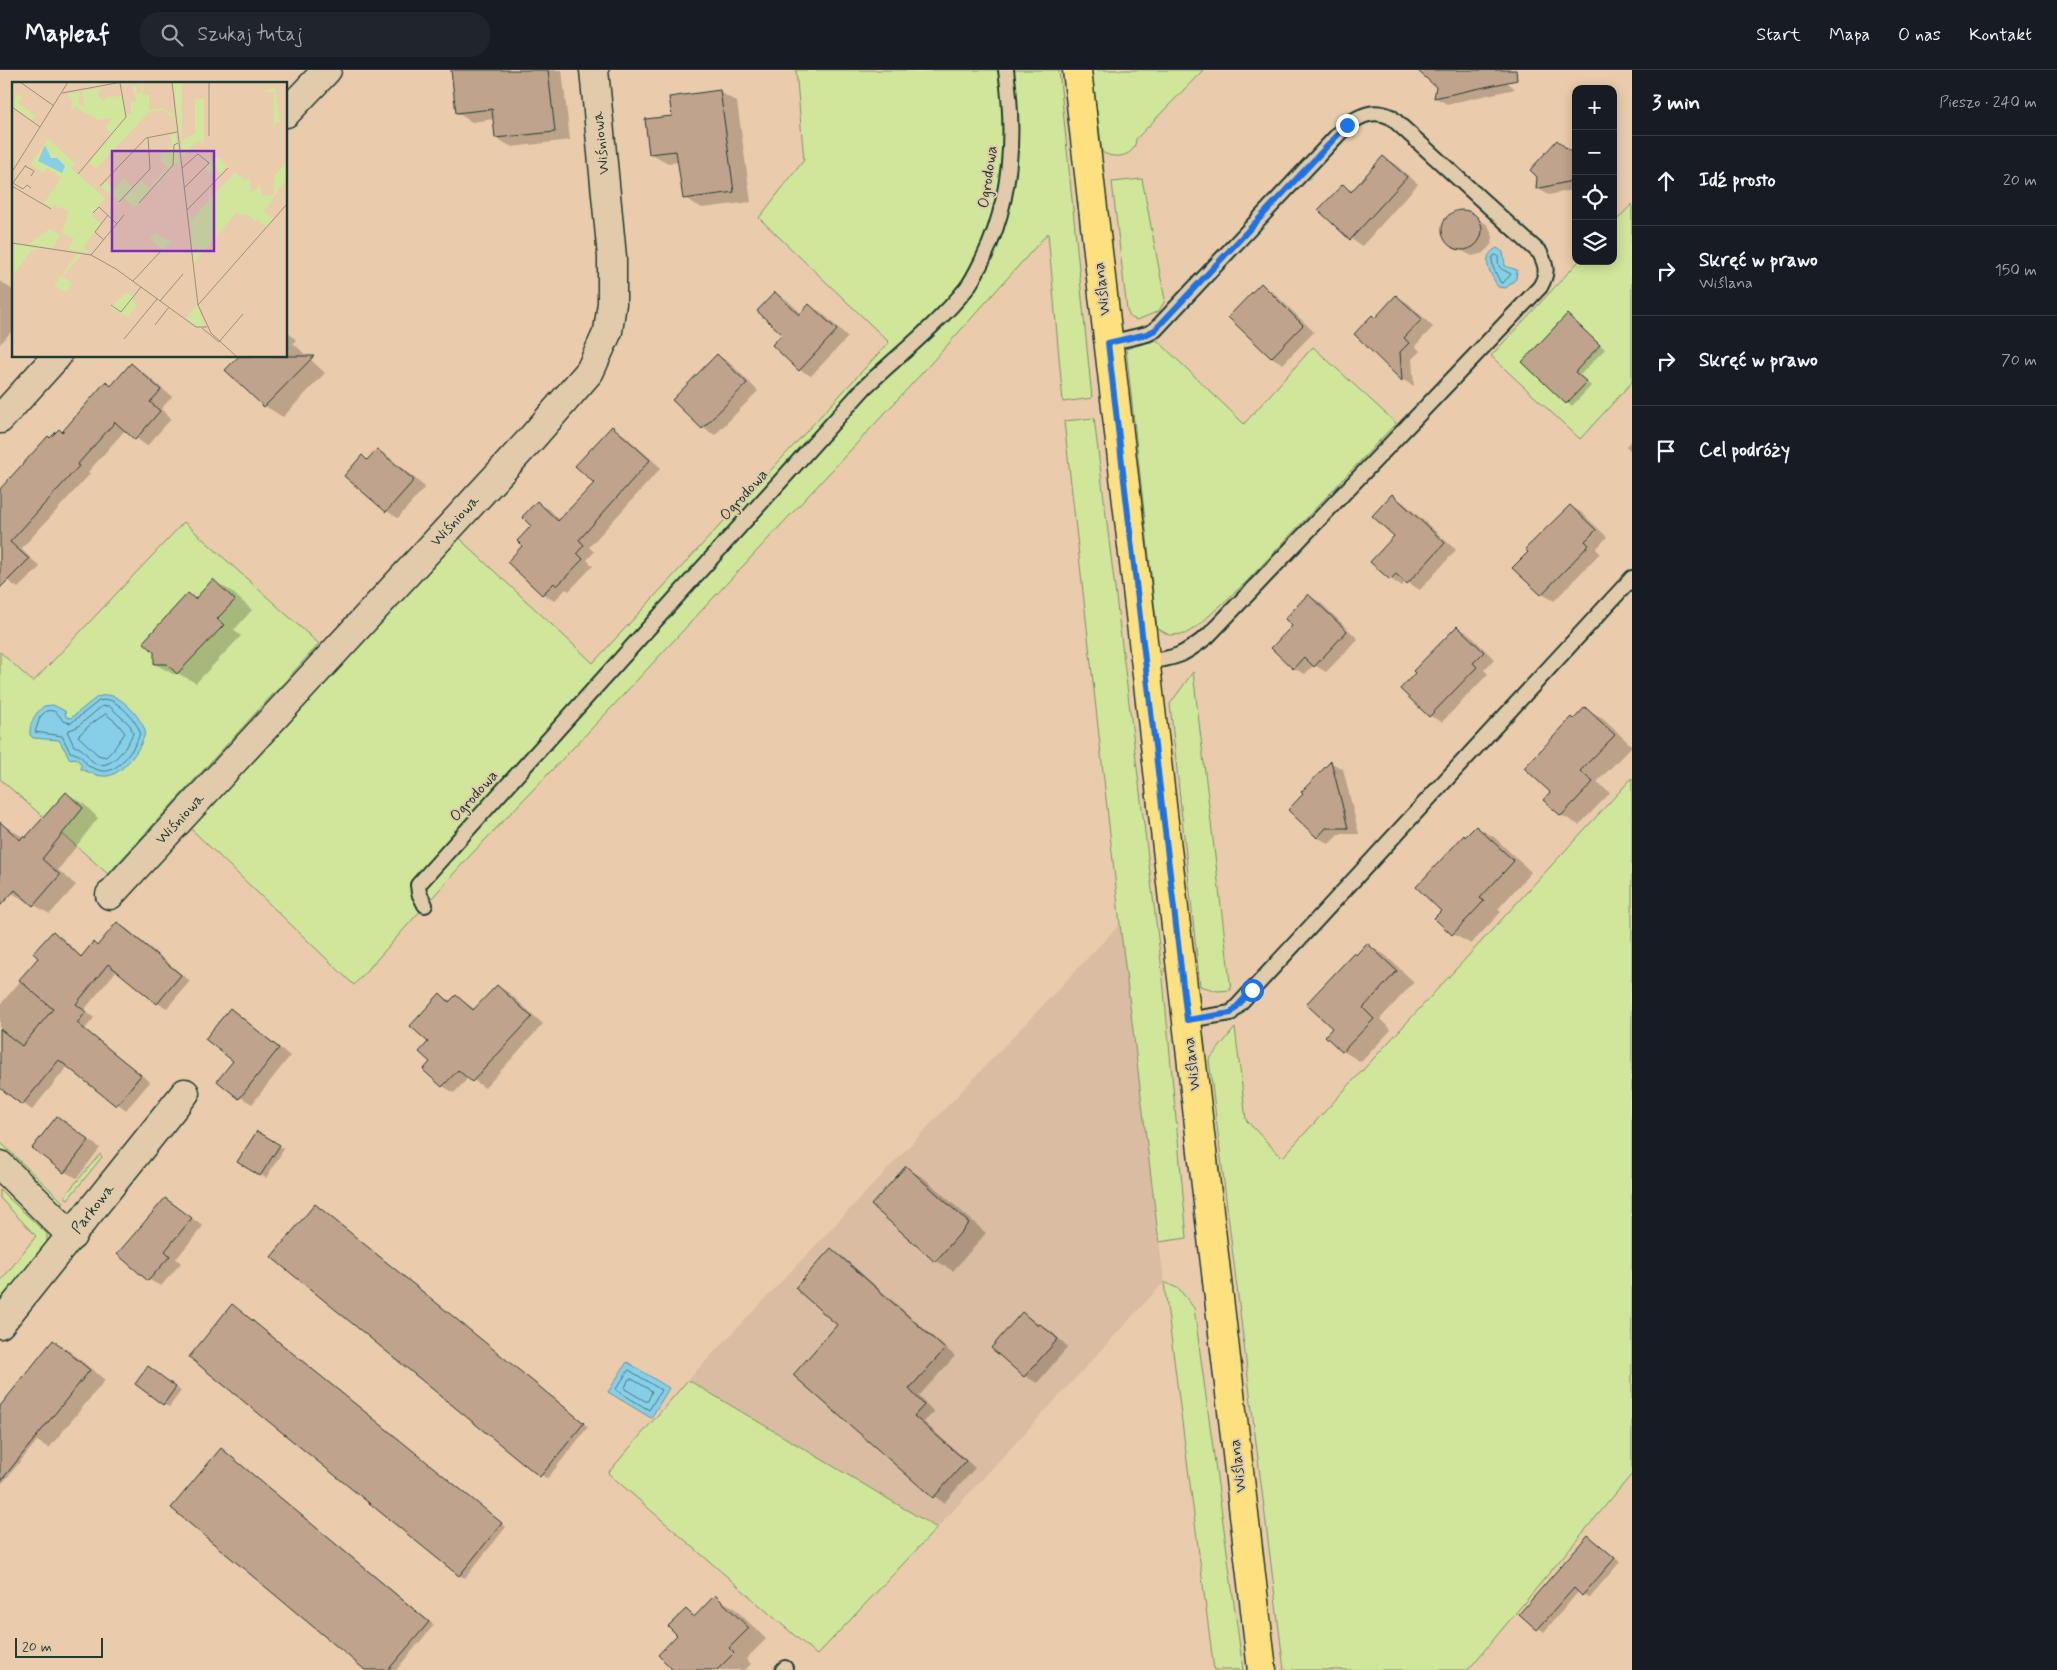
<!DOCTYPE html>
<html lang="pl">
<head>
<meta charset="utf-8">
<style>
  :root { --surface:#171b24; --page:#20242c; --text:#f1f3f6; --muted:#9ea1a6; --line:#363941 }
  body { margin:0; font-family:Mynerve,sans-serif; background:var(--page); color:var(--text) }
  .controls { position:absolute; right:15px; top:15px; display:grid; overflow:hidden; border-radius:10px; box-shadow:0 2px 12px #0003 }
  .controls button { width:45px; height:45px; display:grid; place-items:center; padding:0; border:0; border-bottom:1px solid var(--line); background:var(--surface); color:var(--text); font:25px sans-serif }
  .scale { position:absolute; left:15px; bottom:12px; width:88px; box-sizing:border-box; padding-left:5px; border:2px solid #1f3d34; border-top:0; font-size:14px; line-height:18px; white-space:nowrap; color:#1f3d34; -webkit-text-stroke:4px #e1cbaa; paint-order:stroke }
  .stop { position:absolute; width:15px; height:15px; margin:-11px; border:4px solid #1a73e8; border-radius:50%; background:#fff }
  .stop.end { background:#1a73e8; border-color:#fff; box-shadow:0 1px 5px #0008 }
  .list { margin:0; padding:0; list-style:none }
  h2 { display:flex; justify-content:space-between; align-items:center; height:65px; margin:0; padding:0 20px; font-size:21px }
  h2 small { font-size:16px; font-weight:400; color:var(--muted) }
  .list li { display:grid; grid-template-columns:32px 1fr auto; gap:15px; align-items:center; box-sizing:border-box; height:90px; padding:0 20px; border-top:1px solid var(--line) }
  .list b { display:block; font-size:19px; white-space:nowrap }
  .list p { margin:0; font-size:16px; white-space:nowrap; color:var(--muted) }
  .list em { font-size:16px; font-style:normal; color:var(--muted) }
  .icon { flex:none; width:28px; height:28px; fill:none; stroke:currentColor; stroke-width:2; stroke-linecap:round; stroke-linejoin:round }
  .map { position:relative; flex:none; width:1632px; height:1600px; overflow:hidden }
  header { display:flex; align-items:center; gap:30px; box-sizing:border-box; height:70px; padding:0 25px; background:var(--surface); border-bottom:1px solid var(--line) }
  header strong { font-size:24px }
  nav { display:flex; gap:28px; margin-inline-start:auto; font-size:18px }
  .search { width:350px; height:45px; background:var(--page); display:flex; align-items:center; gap:12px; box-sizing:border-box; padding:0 18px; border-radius:20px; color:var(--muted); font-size:19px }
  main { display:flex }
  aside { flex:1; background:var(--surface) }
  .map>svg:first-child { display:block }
  .built { fill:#d9bca1 }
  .green { fill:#d0e69a; stroke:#789267 }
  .water { fill:#87cfe8; stroke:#5d95a0 }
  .shadow { fill:#0003 }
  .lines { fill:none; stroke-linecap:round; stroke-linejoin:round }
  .shore { stroke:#49777c; stroke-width:1 }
  .building { fill:#c0a38d; stroke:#1f3d34 }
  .lane-casing { stroke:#1f3d34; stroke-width:18 }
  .street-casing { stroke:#1f3d34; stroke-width:31 }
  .primary-casing { stroke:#1f3d34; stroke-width:31 }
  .lane { stroke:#e1cbaa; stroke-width:14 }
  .street { stroke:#e1cbaa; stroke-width:28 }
  .primary { stroke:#fde080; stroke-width:28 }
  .route { stroke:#1a73e8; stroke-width:6 }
  .labels { text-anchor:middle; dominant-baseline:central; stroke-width:4; stroke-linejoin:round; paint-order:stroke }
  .street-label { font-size:16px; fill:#1f3d34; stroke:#e1cbaa }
  .inset-road { fill:none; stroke:#99927c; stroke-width:1 }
  .view { fill:#7b2cbf; fill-opacity:0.15; stroke:#7b2cbf; stroke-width:2.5 }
  .inset-edge { fill:none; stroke:#1f3d34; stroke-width:2.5 }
</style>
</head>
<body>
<header>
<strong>Mapleaf</strong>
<div class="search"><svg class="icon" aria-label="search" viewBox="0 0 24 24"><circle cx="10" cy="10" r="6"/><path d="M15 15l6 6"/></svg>Szukaj tutaj</div>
<nav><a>Start</a><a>Mapa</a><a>O nas</a><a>Kontakt</a></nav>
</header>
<main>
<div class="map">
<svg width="1632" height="1600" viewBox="0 0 1632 1600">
  <rect width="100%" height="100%" fill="#eacbac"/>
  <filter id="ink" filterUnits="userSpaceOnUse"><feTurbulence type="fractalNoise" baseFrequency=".02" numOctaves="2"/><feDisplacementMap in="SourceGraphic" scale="10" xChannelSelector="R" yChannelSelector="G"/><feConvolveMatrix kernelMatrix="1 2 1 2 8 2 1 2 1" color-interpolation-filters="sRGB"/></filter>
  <g filter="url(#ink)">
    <polygon class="built" points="1120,854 1164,1212 937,1458 688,1310"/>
    <g class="green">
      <polygon points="796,0 1059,0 1092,328 1063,332 1048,163 923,302 612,637 465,791 354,915 188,756 459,466 465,474 593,593 889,272 759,148 804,90"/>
      <path d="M1092 0H1203L1136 69C1135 87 1115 90 1102 82Z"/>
      <polygon points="1142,109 1165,230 1159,241 1137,250 1130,247 1127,240 1112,112"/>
      <polygon points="1632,134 1632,312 1580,369 1491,286 1579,191 1613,191 1613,154"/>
      <polygon points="1157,270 1244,354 1313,277 1396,353 1246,512 1198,556 1185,564 1169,565 1157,558 1126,279"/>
      <polygon points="1094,348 1163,909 1187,1168 1159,1172 1120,854 1064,351"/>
      <polygon points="184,452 319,574 108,804 0,709 0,582 33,612"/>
      <polygon points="1193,602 1231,920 1218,921 1200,916 1170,634"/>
      <polygon points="1632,708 1632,1404 1468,1600 1284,1600 1209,990 1235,958 1246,1050 1282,1088"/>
      <polygon points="0,1072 63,1132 63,1137 61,1137 0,1079"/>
      <polygon points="100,1084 102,1087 68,1129 65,1127 67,1123"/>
      <polygon points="0,1120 47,1164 47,1173 0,1229 0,1212 36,1166 0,1128"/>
      <polygon points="1164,1212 1179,1219 1194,1238 1243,1600 1214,1600"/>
      <polygon points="688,1310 937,1458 817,1585 608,1403"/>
    </g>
    <g class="water">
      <path d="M1497 178 1503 182 1505 196 1517 200 1516 209 1506 218 1498 217C1491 204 1479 187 1497 178Z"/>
      <path d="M106 625C122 625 139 646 145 660 145 675 122 705 107 706 99 707 88 702 81 699V693L75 688 70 689 59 670 33 668 30 665C29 654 35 643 44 636L53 635 65 641 66 647 71 648 97 627Z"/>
      <polygon points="627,1292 669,1318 651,1348 608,1322"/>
    </g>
    <g class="shadow">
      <polygon points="452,0 562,0 570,70 512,77 496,68 494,49 472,52 457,43"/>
      <polygon points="1439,0 1494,0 1515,19 1447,34 1436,28"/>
      <polygon points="720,22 737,32 751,132 702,138 685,128 679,92 668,93 650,83 673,47"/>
      <polygon points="1558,72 1576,84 1576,119 1549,125 1537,118"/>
      <polygon points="1383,87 1395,94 1418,114 1362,176 1351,169 1343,116 1353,121"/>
      <polygon points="1465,142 1488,155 1493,167 1492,173 1484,183 1472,186 1449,174 1445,169 1443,158 1448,148 1452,145"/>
      <polygon points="0,211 14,221 14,259 0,274"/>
      <polygon points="1261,215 1273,222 1314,262 1283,294 1271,287"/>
      <polygon points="775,223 787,230 802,244 809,236 821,242 848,267 811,306 800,300 784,264"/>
      <polygon points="1396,226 1408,233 1433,257 1415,276 1420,281 1412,289 1414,316 1403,310 1355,264 1375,249"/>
      <polygon points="1567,245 1605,279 1580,305 1591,316 1572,336 1567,333"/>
      <polygon points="286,261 296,270 293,273 325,303 283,347 265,336 227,300 286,286"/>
      <polygon points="717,286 729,292 758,321 715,365 703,358"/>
      <polygon points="131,295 143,302 172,327 161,339 171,349 147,376 125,360 88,402 90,404 21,479 40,497 18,518 0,505 0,421 51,369 63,363 106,313 112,316"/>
      <polygon points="612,358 623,364 661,398 589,477 594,482 587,490 593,496 569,521 566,519 554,531 543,524 508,492 523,476 533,456 537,433 549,439 560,450 596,413"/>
      <polygon points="1632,370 1632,382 1626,376"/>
      <polygon points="378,380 389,387 425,417 398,448 387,441 362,387 368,391"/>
      <polygon points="1393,426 1404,433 1456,480 1420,520 1406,511 1402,516 1390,509 1396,466"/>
      <polygon points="1570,436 1582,443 1607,467 1596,479 1600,483 1554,531 1542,524 1514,498"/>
      <polygon points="213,511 231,521 252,540 234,560 241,566 196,613 179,604 173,604 155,594 155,582 189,524 196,529"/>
      <polygon points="1309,526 1320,532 1358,569 1326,602 1314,595 1305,604 1293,598 1294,556"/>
      <polygon points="1457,557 1469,564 1494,589 1484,600 1488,604 1442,652 1430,646"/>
      <polygon points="1585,639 1603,649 1632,676 1597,712 1610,723 1579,755 1561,745 1551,722 1575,650"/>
      <polygon points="1332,693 1343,699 1359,764 1339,764 1329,774 1317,767 1305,724 1302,722"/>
      <polygon points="67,724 83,733 98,748 58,800 76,815 50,844 12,823 0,812 0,753 26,769"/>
      <polygon points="1476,757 1494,767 1531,802 1498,839 1501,842 1471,874 1453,864 1443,841 1466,768"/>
      <polygon points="117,854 127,859 190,911 167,938 157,933 117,900 84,940 94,948 85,959 150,1012 126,1040 68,996 32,1040 0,1016 0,935 40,888 53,863 62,868 82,887 98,877"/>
      <polygon points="1367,875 1385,885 1414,912 1380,949 1391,960 1361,992 1343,981 1327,966 1334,958 1357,886"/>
      <polygon points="497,916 509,923 543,954 485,1018 469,1007 454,1023 443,1016 431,992 430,972 440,925 451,931 456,926 476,940"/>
      <polygon points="230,940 241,947 290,986 252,1034 240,1027"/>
      <polygon points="57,1047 100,1078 77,1108 65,1102"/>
      <polygon points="257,1063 284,1079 266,1108 239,1091"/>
      <polygon points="906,1098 924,1108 986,1163 953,1201 936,1191"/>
      <polygon points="165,1130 203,1156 176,1189 181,1193 161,1216 149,1210"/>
      <polygon points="320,1139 588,1357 547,1409 273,1187"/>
      <polygon points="831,1180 842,1186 955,1286 919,1326 934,1342 924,1352 975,1398 944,1433 934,1426 839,1255"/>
      <polygon points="233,1236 506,1457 465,1508 459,1505"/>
      <polygon points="1022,1243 1052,1262 1068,1277 1037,1313 1025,1306 992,1277"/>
      <polygon points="53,1272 69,1281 105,1310 49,1378 37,1371 0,1416 0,1338"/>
      <polygon points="149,1297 181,1321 169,1337 163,1334"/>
      <polygon points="221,1379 434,1555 396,1600 367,1600"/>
      <polygon points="1589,1466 1620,1492 1589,1528 1579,1521 1544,1562 1521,1544"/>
      <polygon points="715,1527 733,1537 766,1569 746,1589 751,1594 745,1600 675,1600 679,1565 686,1540 696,1546"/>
    </g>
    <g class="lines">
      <g class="shore">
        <path d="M1495 185 1498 186C1498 201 1501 198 1511 204L1503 213 1500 212 1493 197 1492 189Z"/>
        <path d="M110 630C122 635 135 649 140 662 138 674 121 699 107 701 101 702 93 698 88 696 83 688 80 684 70 682L62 666 35 662 40 647 46 641C56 639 58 644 63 651L71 653 99 631Z"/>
        <path d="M109 636 130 655 133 663C128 676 109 705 92 691 86 685 84 678 74 676L67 661 77 657 101 637Z"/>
        <polygon points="106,644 117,653 125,663 113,680 106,687 98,685 78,666 91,654"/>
        <polygon points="629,1300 661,1320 649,1340 616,1320"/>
        <polygon points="629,1309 632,1309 652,1321 648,1331 645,1331 625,1319"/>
      </g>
    </g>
    <g class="building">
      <polygon points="451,0 548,0 555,62 495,68 492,39 456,43"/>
      <polygon points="1417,0 1516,0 1517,10 1434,28 1436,17"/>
      <polygon points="720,20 734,122 683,129 676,81 649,84 645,49 672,46 669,27"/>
      <polygon points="1557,70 1576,87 1576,110 1536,119 1537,107 1530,100"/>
      <polygon points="1383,86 1407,107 1350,170 1318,140 1343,114 1351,122"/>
      <circle cx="1462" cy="160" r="20"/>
      <polygon points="1261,213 1303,255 1271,288 1228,247"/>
      <polygon points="775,222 799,245 809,234 837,260 799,301 772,275 782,264 757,241"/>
      <polygon points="1396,225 1422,249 1404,268 1409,273 1400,282 1402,311 1354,264 1372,245 1375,248"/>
      <polygon points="1567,244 1600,275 1575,302 1587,312 1566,334 1522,292"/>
      <polygon points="717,284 747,313 702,359 672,330"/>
      <polygon points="239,286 314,286 264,337 225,300"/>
      <polygon points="131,293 161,320 150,332 160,341 135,370 115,352 77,395 79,396 10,472 29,489 0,518 0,419 48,366 50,368 59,359 62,362 106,311 111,316"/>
      <polygon points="612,356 650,390 579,470 584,475 577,483 583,489 557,516 554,513 542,525 507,492 522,476 517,471 531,456 522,447 537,431 558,451 594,413 575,396"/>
      <polygon points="377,379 414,410 386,442 344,406 362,385 367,390"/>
      <polygon points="1392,424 1445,473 1407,514 1396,504 1390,510 1370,492 1394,466 1372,446"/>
      <polygon points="1570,435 1596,460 1585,471 1589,475 1541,525 1512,498 1528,482 1525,479"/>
      <polygon points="213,509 235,530 217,549 224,555 177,604 167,594 154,594 154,582 143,572 188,523 195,529"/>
      <polygon points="1308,524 1347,561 1314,597 1304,587 1293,599 1271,578 1292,556 1285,549"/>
      <polygon points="1457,556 1484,582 1473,593 1477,597 1429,647 1400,619 1415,603 1413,601"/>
      <polygon points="1585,637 1615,665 1580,701 1593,712 1561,746 1543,730 1550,722 1524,698 1572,647 1574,649"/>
      <polygon points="1331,691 1348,758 1326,758 1317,768 1288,740 1303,724 1301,722"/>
      <polygon points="66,722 83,738 42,789 60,805 33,836 15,820 0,836 0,752 20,770 23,766 25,768"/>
      <polygon points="1476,756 1514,791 1480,828 1484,831 1452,865 1434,848 1441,841 1416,817 1464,765 1465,767"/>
      <polygon points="117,852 181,905 157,934 108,894 76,934 86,942 77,953 141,1005 116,1036 59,990 22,1035 0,1018 0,959 22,976 53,939 19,910 38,888 33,883 53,861 81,887 93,872 97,876"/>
      <polygon points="1367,873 1397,901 1363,938 1374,949 1342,982 1325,966 1332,958 1306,934 1354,883 1356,885"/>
      <polygon points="497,915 532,947 472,1012 458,1000 442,1017 423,1000 430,992 419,982 428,972 410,956 440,923 449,932 456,925 473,940"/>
      <polygon points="230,938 279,978 239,1029 217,1011 233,991 205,969"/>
      <polygon points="57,1046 89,1070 64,1103 32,1078"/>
      <polygon points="257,1061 280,1075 260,1106 237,1092"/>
      <polygon points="906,1096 969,1153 935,1192 871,1135"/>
      <polygon points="165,1128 192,1148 165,1181 170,1186 148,1211 117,1184"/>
      <polygon points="315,1134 584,1353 540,1407 271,1187"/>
      <polygon points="831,1178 945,1279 909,1319 924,1335 914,1346 966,1391 933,1428 793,1305 837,1255 795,1218"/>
      <polygon points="232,1234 502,1453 459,1506 189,1287"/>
      <polygon points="1022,1242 1038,1256 1040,1254 1058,1269 1024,1307 991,1278"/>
      <polygon points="53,1270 90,1300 0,1412 0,1336"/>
      <polygon points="148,1296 176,1317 163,1335 135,1314"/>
      <polygon points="221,1378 429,1552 388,1600 365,1600 171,1438"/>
      <polygon points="1588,1465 1615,1488 1582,1526 1574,1518 1537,1560 1519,1544"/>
      <polygon points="715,1525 749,1558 729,1578 734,1583 717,1600 673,1600 658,1585 677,1565 668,1556 686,1539 694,1547"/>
    </g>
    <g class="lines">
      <g class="lane-casing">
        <g id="lane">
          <path d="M1109 273 1147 264 1155 260 1347 55C1361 45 1374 39 1391 47L1540 183C1547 197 1548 203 1540 217L1208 566C1182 586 1177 588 1145 592"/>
          <path d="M425 835 419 823 418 815 865 317C899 285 937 255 966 219 973 210 978 199 983 189 1012 130 1015 64 1006 0"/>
          <polyline points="1187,950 1231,943 1632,508"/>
          <polyline points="783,1600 785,1598"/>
        </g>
      </g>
      <g class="street-casing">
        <g id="street">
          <polyline points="286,43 327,0"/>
          <polyline points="0,349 57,286"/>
          <polyline points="110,825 532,368 590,301 608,261 612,233 612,187 594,0"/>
          <polyline points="0,1095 72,1166"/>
          <polyline points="0,1254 185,1023"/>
        </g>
      </g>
      <g class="primary-casing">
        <polyline id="primary" points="1077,0 1262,1600"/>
      </g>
      <use href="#lane" class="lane"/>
      <use href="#street" class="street"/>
      <use href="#primary" class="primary"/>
    </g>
  </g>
  <g class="lines" filter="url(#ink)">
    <polyline class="route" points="1252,920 1231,943 1187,950 1108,273 1147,264 1155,260 1347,55"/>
  </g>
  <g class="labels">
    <g class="street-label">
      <text transform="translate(601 73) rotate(-96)">Wiśniowa</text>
      <text transform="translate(988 107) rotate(-82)">Ogrodowa</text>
      <text transform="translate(1102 219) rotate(-97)">Wiślana</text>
      <text transform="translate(744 425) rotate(-48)">Ogrodowa</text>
      <text transform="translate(455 451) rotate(-47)">Wiśniowa</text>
      <text transform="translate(474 726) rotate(-48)">Ogrodowa</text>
      <text transform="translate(180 749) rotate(-47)">Wiśniowa</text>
      <text transform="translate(1192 994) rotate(-97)">Wiślana</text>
      <text transform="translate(93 1139) rotate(-52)">Parkowa</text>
      <text transform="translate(1238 1396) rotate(-97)">Wiślana</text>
    </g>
  </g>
  <g transform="translate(12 12)">
    <rect width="275" height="275" fill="#eacbac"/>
    <path d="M118 0H131V13H137V28L151 26 160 32 158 8 163 50 160 35 152 28 137 30 84 87 77 81 100 51 93 45 100 36 86 38 63 25 59 29 60 21 55 12 68 10 66 22 72 24 70 9 94 5 88 7 86 14 92 19 95 15 110 14 115 35V31L119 33V19H125L119 3 124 4 125 12 129 11 130 6V1ZM161 0H170V58L183 51V17H192V63L186 58 171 74ZM263 6 268 40 263 41 262 50V10H248ZM5 12 10 15 6 21 24 34 20 39 0 24ZM164 52 168 89 165 80 122 126 112 116 129 98 137 106 155 86 148 78 150 67 160 66 158 53ZM36 57 63 81 59 86 93 116 79 133 89 142 71 165 78 171 56 167 62 157 50 151 57 130 49 125 47 128 43 122 40 125 32 121 49 96 35 86 31 91 19 82ZM205 74 217 86 214 84 209 92 204 87 199 92 193 87ZM275 80V96L252 129 261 137 255 145 245 137 243 139 233 131 230 134 225 130 182 181 177 129 180 137 223 90 234 99 238 94 239 112 248 102 250 114 261 113 263 93ZM112 97 120 105 107 119 89 105 94 100 102 107ZM37 147 48 153 41 166 17 162ZM143 151 159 160 151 168 138 157ZM0 162 29 167 20 168 0 194ZM41 170 70 172 50 195 61 201 54 210 42 204 65 172ZM124 202 127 205 120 219 125 223 116 235 98 226 115 210 120 214 127 206ZM185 223 192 243 187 246 174 236Z" fill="#d0e69a"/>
    <path d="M33 63 39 76H45L53 84 50 91 26 79Z" fill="#87cfe8"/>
    <path class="inset-road" d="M8 0 42 24M160 0 186 223 199 251 225 275M50 11 110 0M0 25 28 45M197 54V0M13 84 22 89 19 94M170 86 186 72 197 81 172 106M0 90 56 0M66 92 114 35 108 1M1 101 11 107 15 103 19 106M0 102 14 83M0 104 39 127M88 104 134 56 165 50M107 120 138 87 136 55M127 121 161 83 162 63 166 61M175 128 216 86M81 131 87 125 105 142M92 158 83 150 96 133M0 161 79 173 104 187 184 245H195M79 173 112 133M121 199 149 169M148 219 171 192M99 223 109 230 129 205M186 223 275 122M143 243 157 225M190 246 207 260 231 232M112 257 145 217"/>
    <path class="view" d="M100 69H202V169H100Z"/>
    <rect width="275" height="275" class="inset-edge"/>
  </g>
</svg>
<div class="controls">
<button>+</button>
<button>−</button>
<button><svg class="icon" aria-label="locate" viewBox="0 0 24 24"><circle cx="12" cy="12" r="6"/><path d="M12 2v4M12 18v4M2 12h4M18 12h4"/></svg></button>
<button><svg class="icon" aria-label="layers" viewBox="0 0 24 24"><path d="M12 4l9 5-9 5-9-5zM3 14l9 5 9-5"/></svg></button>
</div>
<div class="scale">20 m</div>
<div class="stop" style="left:1252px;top:920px"></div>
<div class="stop end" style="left:1347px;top:55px"></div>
</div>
<aside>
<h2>3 min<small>Pieszo · 240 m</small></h2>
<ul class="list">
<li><svg class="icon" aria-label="ahead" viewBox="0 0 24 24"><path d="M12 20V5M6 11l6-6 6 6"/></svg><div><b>Idź prosto</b></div><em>20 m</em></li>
<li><svg class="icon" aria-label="right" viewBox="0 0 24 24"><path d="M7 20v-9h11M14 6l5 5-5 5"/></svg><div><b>Skręć w prawo</b><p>Wiślana</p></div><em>150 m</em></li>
<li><svg class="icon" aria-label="right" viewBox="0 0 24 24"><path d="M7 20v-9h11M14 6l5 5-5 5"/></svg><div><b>Skręć w prawo</b></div><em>70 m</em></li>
<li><svg class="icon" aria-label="arrive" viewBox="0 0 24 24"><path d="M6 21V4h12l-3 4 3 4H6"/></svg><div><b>Cel podróży</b></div></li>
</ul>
</aside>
</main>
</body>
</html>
